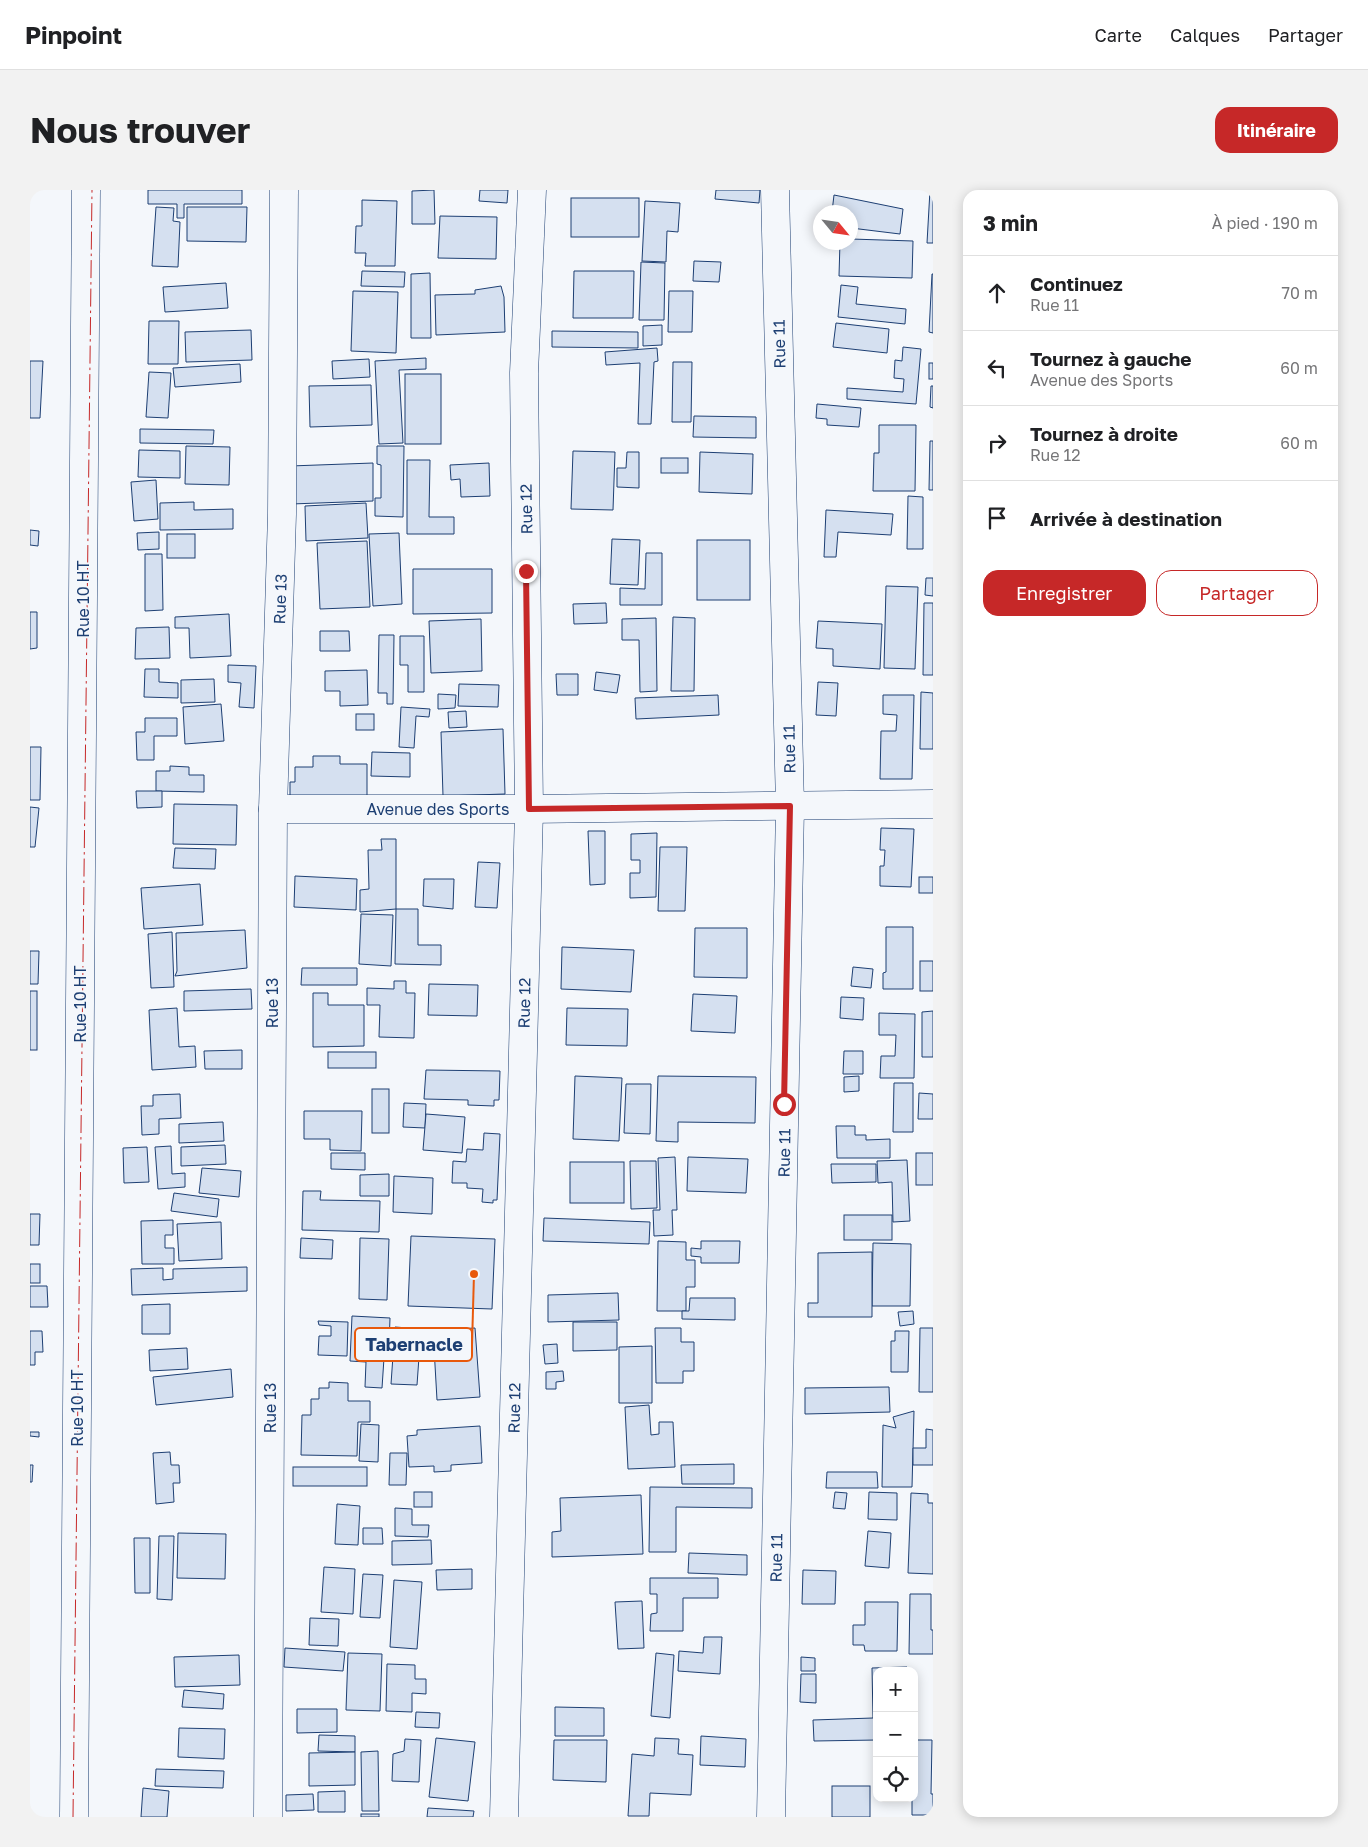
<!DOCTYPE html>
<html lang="fr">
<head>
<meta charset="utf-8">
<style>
  :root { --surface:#fff; --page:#f2f2f2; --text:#202124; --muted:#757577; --line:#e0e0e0; --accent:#c62828 }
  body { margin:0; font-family:"Golos Text",sans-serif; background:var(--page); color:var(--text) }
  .controls { position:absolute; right:15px; bottom:15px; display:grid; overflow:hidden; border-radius:10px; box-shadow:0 2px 12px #0003 }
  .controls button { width:45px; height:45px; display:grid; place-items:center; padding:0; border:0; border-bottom:1px solid var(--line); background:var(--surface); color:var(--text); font:25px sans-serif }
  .compass { position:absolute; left:783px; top:15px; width:45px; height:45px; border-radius:50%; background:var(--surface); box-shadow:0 2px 12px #0003; rotate:119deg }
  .stop { position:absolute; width:15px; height:15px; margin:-11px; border:4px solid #c62828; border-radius:50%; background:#fff }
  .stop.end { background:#c62828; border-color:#fff; box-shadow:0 1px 5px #0008 }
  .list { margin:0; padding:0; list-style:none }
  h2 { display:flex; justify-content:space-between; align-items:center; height:65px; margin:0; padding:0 20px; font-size:21px }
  h2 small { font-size:16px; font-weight:400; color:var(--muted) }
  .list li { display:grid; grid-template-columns:32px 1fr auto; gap:15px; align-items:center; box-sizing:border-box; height:75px; padding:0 20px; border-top:1px solid var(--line) }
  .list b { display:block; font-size:19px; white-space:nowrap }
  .list p { margin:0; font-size:16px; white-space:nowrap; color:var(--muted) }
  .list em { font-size:16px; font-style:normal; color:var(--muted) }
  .actions { display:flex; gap:10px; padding:15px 20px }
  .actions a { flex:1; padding:11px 0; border:1px solid var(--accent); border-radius:15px; text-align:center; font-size:18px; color:var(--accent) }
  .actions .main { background:var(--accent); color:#fff }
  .icon { flex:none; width:28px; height:28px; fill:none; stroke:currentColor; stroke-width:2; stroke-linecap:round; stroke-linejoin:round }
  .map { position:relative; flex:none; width:903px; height:1627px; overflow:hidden; border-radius:15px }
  header { display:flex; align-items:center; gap:30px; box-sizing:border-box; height:70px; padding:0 25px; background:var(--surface); border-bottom:1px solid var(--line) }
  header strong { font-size:24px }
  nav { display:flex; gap:28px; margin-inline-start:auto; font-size:18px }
  .intro { display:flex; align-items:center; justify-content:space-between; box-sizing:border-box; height:120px; padding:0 30px }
  h1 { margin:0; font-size:35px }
  .button { padding:12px 22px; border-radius:15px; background:var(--accent); color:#fff; font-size:18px; font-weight:700 }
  main { display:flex; gap:30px; padding:0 30px }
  aside { flex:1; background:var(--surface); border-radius:15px; box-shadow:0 2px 12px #0003 }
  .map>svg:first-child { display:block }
  .building { fill:#d5e0f0; stroke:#1d3f73 }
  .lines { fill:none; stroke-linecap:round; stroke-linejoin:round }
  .minor-casing { stroke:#1d3f73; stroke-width:29 }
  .minor { stroke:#f4f7fb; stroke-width:28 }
  .power { stroke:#c62828; stroke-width:1; stroke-dasharray:18 4 2.5 4; stroke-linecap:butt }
  .route { stroke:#c62828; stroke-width:6 }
  .labels { text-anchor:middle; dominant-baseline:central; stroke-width:4; stroke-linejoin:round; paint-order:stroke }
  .street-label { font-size:16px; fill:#1d3f73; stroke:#f4f7fb }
  .leader { fill:none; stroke:#e8590c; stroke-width:2 }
  .callout-dot { fill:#e8590c; stroke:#f4f7fb; stroke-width:2 }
  .callout { fill:#f4f7fb; stroke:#e8590c; stroke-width:2 }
  .callout-label { font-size:18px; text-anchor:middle; font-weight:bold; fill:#1d3f73 }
</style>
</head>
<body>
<header>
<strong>Pinpoint</strong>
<nav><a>Carte</a><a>Calques</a><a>Partager</a></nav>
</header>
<div class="intro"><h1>Nous trouver</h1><a class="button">Itinéraire</a></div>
<main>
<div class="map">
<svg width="903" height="1627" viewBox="0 0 903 1627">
  <rect width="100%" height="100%" fill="#f4f7fb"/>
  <g class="building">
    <polygon points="118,0 212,0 212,14 154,14 154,28 147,28 147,14 118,14"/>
    <polygon points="404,0 405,34 382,34 382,1"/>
    <polygon points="450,0 478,0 477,13 449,11"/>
    <polygon points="686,0 730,0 729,13 685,9"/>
    <polygon points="900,0 903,0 903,53 897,53"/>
    <polygon points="804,5 873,19 870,44 821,38 821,22 802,22"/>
    <rect x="541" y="8" width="68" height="39"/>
    <polygon points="332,10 367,11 365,76 335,76 336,63 325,63 326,36 332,36"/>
    <polygon points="615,11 650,13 648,42 637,41 636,72 612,71"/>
    <polygon points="126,17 144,18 143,31 150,32 148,77 122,76"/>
    <polygon points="157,17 217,17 216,52 157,51"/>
    <polygon points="410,26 467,27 466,69 408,68"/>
    <polygon points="821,49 883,51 882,88 809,86 810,52 821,52"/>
    <polygon points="664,71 691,72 689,92 663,91"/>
    <polygon points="611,72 635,73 634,130 609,130"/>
    <polygon points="332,81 375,82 374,97 331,96"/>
    <polygon points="544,81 604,81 603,128 543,128"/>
    <polygon points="400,83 401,148 381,148 381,84"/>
    <polygon points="902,84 903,84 903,143 899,142"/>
    <polygon points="196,93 198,118 135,122 133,97"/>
    <polygon points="811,95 828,97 826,114 876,119 875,134 808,127"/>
    <polygon points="471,96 474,107 475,142 406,145 405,105 445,104 445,100"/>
    <polygon points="323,101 368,102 366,163 321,161"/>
    <polygon points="639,101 663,101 662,142 638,142"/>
    <polygon points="119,131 149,131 148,174 118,174"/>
    <polygon points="806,133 859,139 857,163 803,157"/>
    <polygon points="632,135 632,155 613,156 613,136"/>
    <polygon points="221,140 222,170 156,172 155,142"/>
    <polygon points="522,141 608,142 608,158 522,157"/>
    <polygon points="873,157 891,159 886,214 817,209 817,198 873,202 874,189 864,188 865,170 872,171"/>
    <polygon points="627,158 628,171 624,172 621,234 608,234 610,173 576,175 575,162"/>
    <polygon points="396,168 396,179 369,180 373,253 349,254 345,171"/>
    <polygon points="339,169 340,187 303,189 302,171"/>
    <polygon points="0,171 13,171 10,228 0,228"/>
    <polygon points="643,172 662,172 661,232 642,232"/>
    <rect x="899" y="173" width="4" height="16"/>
    <polygon points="210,174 211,192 145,197 143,178"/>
    <polygon points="119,182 141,183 138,228 116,227"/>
    <rect x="375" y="184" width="36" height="70"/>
    <polygon points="341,195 342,235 280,237 279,196"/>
    <polygon points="901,196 903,196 903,218 900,217"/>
    <polygon points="787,214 831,218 829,237 797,235 797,229 786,228"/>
    <polygon points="664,226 726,227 726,248 663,247"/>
    <polygon points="849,235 886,235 885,301 843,301 844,263 849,263"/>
    <polygon points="110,239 184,240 183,254 110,253"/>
    <polygon points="900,251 903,251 903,300 899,300"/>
    <polygon points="156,256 200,257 199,295 155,294"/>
    <polygon points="347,256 374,256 373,327 345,326 345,308 351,308 351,275 347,274"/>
    <polygon points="109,260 150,261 150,288 108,287"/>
    <polygon points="543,261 585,262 583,320 541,319"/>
    <polygon points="597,262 609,262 609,298 587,297 587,278 596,278"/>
    <polygon points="670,262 723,264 722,304 669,302"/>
    <rect x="631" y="268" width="27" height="15"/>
    <polygon points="377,270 400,270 399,327 424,327 424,344 377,344"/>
    <polygon points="343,273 343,311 261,314 260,276"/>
    <polygon points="459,273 460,306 431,307 430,289 421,290 420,275"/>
    <polygon points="126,290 128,329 104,331 101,292"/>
    <polygon points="878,306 893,307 893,359 877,359"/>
    <polygon points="164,312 164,320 203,319 203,339 130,340 130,313"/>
    <polygon points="336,313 338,348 276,351 275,316"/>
    <polygon points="796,320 863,324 861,345 808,342 806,367 794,367"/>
    <polygon points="0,340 9,341 8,356 0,355"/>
    <polygon points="129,342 129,359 108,360 107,343"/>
    <polygon points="369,343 372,414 343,416 339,344"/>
    <rect x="137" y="344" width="28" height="24"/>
    <polygon points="582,349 610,350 608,395 580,394"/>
    <rect x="667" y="350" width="53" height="60"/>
    <polygon points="337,351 340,417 290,419 287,353"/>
    <polygon points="616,363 632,363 632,415 590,415 590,398 615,399"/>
    <polygon points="115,364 132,364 133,420 115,421"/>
    <polygon points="383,379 462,379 462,423 383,424"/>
    <polygon points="896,388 903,388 903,406 895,405"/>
    <polygon points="856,396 888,397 885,479 854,478"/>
    <polygon points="576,413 577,433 544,434 543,414"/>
    <polygon points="894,413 903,413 903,485 893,485"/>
    <polygon points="0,422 7,422 7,458 0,459"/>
    <polygon points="199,424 201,466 160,468 159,438 145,438 145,427"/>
    <polygon points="643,427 665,428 664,501 641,501"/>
    <polygon points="626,428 627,501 610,502 609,450 592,450 592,429"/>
    <polygon points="451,429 452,481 401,483 399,431"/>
    <polygon points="788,431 852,434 850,479 803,476 803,459 786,458"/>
    <polygon points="139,437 140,468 105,469 106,438"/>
    <polygon points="290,441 319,441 320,461 290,461"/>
    <polygon points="349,445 364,445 363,514 357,514 357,503 348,503"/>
    <polygon points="370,446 394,446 394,502 378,502 378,475 370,475"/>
    <polygon points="198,475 226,476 224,518 209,517 211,493 198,492"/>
    <polygon points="115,479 129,479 129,492 148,493 148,508 114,507"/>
    <polygon points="337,480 338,515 310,516 310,501 295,501 295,481"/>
    <polygon points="566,482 590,485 587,503 564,500"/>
    <polygon points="526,484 548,484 548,505 527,505"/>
    <polygon points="184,489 185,512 151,513 151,490"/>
    <polygon points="788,492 808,493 806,526 786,525"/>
    <polygon points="429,494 469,495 468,517 428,516"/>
    <polygon points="891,502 903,503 903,559 890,559"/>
    <polygon points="408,504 426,505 425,518 408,519"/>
    <polygon points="688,505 689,525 606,529 605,508"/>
    <polygon points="853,505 884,505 882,589 850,589 851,541 866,541 867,525 853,524"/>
    <polygon points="191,514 194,551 155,554 153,517"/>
    <polygon points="371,517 400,519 399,527 386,526 384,558 369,557"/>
    <polygon points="436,521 437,537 419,538 418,522"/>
    <rect x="326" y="524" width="18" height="16"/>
    <polygon points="115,528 147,528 147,546 124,546 124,570 107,570 106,542 115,542"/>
    <polygon points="473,539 475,604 413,606 411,542"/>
    <polygon points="0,557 11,557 10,610 0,610"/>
    <polygon points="342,562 380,563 380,587 341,586"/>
    <polygon points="283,566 310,566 310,574 337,574 337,606 260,607 260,592 265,592 265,577 283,577"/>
    <polygon points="140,576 159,577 159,585 174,585 174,602 126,601 126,581 140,581"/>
    <polygon points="106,601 132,601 132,617 107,618"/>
    <polygon points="144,614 207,615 206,655 143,654"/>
    <polygon points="0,617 9,618 5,657 0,657"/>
    <polygon points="851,638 884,639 881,697 850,696 850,676 854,676 855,660 850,660"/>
    <polygon points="558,641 575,641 575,694 560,695"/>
    <polygon points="627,643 626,707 600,708 600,683 610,683 610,670 601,670 601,644"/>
    <polygon points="351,649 366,649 366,719 330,722 330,700 339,699 338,660 352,660"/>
    <polygon points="630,657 657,657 655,721 628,721"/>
    <polygon points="145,658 186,659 185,679 143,678"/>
    <polygon points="448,672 470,673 467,718 445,717"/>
    <polygon points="265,686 327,689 326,720 264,717"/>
    <rect x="889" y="687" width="14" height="16"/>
    <polygon points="394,689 424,689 423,719 393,716"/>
    <polygon points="170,694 173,735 114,739 111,698"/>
    <polygon points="366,719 388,719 388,755 411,755 411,775 365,774"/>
    <polygon points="331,724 363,725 361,776 329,774"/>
    <polygon points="856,737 883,737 883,799 853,799 853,783 856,782"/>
    <polygon points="665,738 717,738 717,788 664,787"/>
    <polygon points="215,740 217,778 145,786 147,781 146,743"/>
    <polygon points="142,742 144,797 121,798 118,744"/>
    <polygon points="532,757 604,760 601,802 531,799"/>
    <polygon points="0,761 9,761 8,794 0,794"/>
    <rect x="890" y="771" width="13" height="30"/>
    <polygon points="823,777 843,779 841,798 821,796"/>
    <polygon points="272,778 327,778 327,795 271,795"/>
    <polygon points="364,791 376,791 376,803 385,803 384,848 349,847 350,815 337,815 337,798 364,799"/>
    <polygon points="399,794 448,795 447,826 398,825"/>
    <polygon points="221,799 222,819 154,821 154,801"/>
    <rect x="0" y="801" width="7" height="59"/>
    <polygon points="283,803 298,803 298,815 334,815 334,856 283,857"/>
    <polygon points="663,804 707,806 705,843 661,841"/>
    <polygon points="811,807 834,808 833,830 810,828"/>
    <polygon points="147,818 149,857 165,856 166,877 122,880 119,820"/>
    <polygon points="537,818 598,819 597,856 536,855"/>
    <polygon points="903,821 903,867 892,867 892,822"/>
    <polygon points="849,823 885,824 884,888 850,888 851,866 865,866 866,845 849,845"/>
    <polygon points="212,860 212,879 175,879 174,861"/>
    <polygon points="814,861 833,861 833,884 813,884"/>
    <rect x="298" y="862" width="48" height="16"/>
    <polygon points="396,880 470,881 469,910 464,910 464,916 438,915 438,910 394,909"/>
    <polygon points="545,886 592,888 589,951 543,949"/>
    <polygon points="628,886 726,887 725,933 648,932 648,952 626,951"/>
    <polygon points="829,886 829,901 814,902 814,887"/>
    <polygon points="864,893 883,893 883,942 863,942"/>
    <polygon points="596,894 621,894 620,944 594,943"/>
    <rect x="342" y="899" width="17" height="44"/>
    <polygon points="889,903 903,904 903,929 888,929"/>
    <polygon points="150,904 151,928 129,929 129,944 112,945 111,916 123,916 123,905"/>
    <polygon points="374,913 396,914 395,938 373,937"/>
    <polygon points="274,921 332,921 331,961 300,960 300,949 274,949"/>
    <polygon points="396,924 435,927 432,963 393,960"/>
    <polygon points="193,932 194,951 149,953 149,934"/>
    <polygon points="806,936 825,936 825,945 836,945 836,950 860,949 860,968 807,968"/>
    <polygon points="454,943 470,944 467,1010 463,1010 463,1013 452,1012 453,999 437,998 437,993 422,993 423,971 436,972 437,959 453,960"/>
    <polygon points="195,955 196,974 151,976 151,957"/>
    <polygon points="141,956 142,984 155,983 155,997 128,999 125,957"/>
    <polygon points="117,957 119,992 94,993 93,958"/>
    <polygon points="301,963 335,963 335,980 301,979"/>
    <rect x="886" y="963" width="17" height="32"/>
    <polygon points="645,967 647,1020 642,1020 643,1045 624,1046 623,1020 630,1020 628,968"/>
    <polygon points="658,967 718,969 716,1003 657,1001"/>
    <polygon points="877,970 880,1031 863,1032 862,992 848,993 847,971"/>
    <polygon points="600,971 626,971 627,1018 601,1019"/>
    <rect x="540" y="972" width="54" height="41"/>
    <polygon points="801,974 846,974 846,992 802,993"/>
    <polygon points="172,978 211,981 209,1007 169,1003"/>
    <polygon points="359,984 359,1006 330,1006 330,985"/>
    <polygon points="364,986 403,988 402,1024 363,1022"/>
    <polygon points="273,1001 291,1001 290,1010 350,1011 349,1042 272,1040"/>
    <polygon points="144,1003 189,1009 187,1027 141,1021"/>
    <polygon points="0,1024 10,1024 9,1055 0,1055"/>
    <rect x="814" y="1025" width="48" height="25"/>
    <polygon points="514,1028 620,1032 619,1054 513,1051"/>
    <polygon points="143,1030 143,1045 135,1045 135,1058 144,1058 144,1074 112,1074 111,1031"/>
    <polygon points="191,1032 192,1069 149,1071 147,1034"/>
    <polygon points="381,1046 465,1049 462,1119 378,1116"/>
    <polygon points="271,1048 303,1050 302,1069 270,1068"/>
    <polygon points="330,1048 359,1049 357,1110 329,1109"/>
    <polygon points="628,1051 656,1052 656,1070 665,1070 665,1097 656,1097 656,1121 627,1121"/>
    <polygon points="671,1051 710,1051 709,1073 671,1073 671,1067 661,1066 661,1058 671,1059"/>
    <polygon points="843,1053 881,1054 880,1116 842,1116"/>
    <polygon points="842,1062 842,1127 778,1127 778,1113 788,1113 788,1063"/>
    <rect x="0" y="1074" width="10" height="19"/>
    <polygon points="217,1077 217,1101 102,1105 101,1079 133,1078 133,1090 143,1089 143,1079"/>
    <polygon points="0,1096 17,1096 18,1117 0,1117"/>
    <polygon points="588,1103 589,1130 518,1132 518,1105"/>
    <polygon points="660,1108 705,1108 705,1130 652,1129 652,1121 659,1121"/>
    <polygon points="140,1114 140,1144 112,1144 112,1115"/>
    <polygon points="883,1121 884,1134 870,1136 868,1122"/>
    <polygon points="322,1126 360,1128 359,1156 350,1156 350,1167 354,1168 352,1198 335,1197 336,1172 320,1171"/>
    <polygon points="288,1131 318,1132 317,1166 288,1165 289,1146 301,1146 301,1136 289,1135"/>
    <polygon points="543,1132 587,1132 587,1160 543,1161"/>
    <polygon points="365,1137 391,1139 387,1195 361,1194"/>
    <polygon points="445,1138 450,1207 407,1210 403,1140"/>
    <polygon points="625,1138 651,1138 651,1152 664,1152 664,1181 653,1181 653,1193 626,1193"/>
    <polygon points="890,1138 903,1138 903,1202 889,1202"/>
    <polygon points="0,1141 12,1141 13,1162 5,1162 5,1175 0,1175"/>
    <polygon points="865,1141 879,1141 878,1182 861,1182 861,1151 865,1151"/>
    <polygon points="527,1154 528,1173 515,1174 513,1155"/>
    <polygon points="622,1156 622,1213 589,1213 589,1157"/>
    <polygon points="157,1158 158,1179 120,1181 119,1160"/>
    <polygon points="201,1179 203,1207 126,1215 123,1187"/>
    <polygon points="533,1181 534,1191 526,1192 526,1199 516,1199 516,1182"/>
    <polygon points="299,1192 318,1193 318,1211 340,1211 340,1232 328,1232 327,1266 271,1265 272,1225 281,1225 281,1209 289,1209 289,1198 299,1198"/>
    <polygon points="859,1197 860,1222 775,1224 775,1198"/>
    <polygon points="619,1215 621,1245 629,1244 629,1232 643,1232 645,1277 598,1279 595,1217"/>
    <polygon points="884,1221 882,1297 852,1297 853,1235 866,1238 863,1227"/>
    <polygon points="331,1234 349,1235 348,1272 329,1271"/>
    <polygon points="450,1236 452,1273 421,1275 421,1281 404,1282 404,1276 379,1277 377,1246 387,1245 387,1240"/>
    <polygon points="896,1239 903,1240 903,1275 883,1275 883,1258 896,1258"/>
    <polygon points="0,1242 9,1242 9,1247 0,1246"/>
    <polygon points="140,1262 141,1275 149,1275 150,1293 143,1293 144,1312 126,1314 123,1263"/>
    <polygon points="360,1263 377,1263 376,1295 359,1295"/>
    <polygon points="704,1274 704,1294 652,1294 651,1275"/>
    <polygon points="0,1275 3,1275 2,1292 0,1292"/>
    <rect x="263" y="1277" width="74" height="19"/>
    <polygon points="797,1282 847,1282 848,1298 796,1298"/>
    <polygon points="620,1297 722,1298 722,1318 646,1317 646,1362 619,1362"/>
    <rect x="384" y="1302" width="18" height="15"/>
    <polygon points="805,1302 817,1303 815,1319 803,1318"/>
    <polygon points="839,1302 867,1303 867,1330 838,1329"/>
    <polygon points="881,1303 898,1304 898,1313 903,1313 903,1384 878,1383"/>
    <polygon points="611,1305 613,1364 522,1367 522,1342 531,1341 530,1308"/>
    <polygon points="307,1314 330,1316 328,1355 305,1354"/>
    <polygon points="365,1318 382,1319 382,1335 399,1335 398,1347 365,1346"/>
    <polygon points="333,1338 352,1338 353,1354 333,1354"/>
    <polygon points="838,1341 861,1343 859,1378 835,1376"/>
    <polygon points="148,1343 196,1344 195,1389 147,1388"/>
    <polygon points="129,1346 144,1346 142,1410 127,1409"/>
    <polygon points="104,1348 120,1348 120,1403 105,1403"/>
    <polygon points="401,1350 402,1374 362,1375 362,1351"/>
    <polygon points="659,1363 717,1365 717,1385 658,1383"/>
    <polygon points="294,1377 325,1379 323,1424 291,1422"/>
    <polygon points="442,1379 442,1399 407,1400 406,1380"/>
    <polygon points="773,1380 806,1381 805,1414 772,1414"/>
    <polygon points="333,1384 353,1385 350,1428 330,1427"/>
    <polygon points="620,1388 688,1388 688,1408 653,1408 653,1441 620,1441 621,1424 627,1423 627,1404 620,1404"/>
    <polygon points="364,1390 392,1392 387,1459 360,1457"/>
    <polygon points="880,1404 901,1404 901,1440 903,1440 903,1464 879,1464"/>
    <polygon points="612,1411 614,1458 588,1459 585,1412"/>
    <polygon points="835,1412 868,1412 867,1461 835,1461 834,1455 823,1455 823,1435 835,1435"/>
    <polygon points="280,1428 309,1429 308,1456 279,1455"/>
    <polygon points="674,1447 692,1447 690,1484 648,1481 649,1461 673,1463"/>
    <polygon points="255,1458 315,1462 313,1481 254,1477"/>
    <polygon points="318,1463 352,1464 350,1521 316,1520"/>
    <polygon points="626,1463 644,1465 640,1528 621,1526"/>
    <polygon points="209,1465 210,1495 145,1497 144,1467"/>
    <polygon points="771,1467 785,1468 785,1481 771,1481"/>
    <polygon points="357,1474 385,1475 385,1489 396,1489 396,1504 382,1503 382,1522 356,1521"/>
    <polygon points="877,1477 877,1481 847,1481 847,1550 784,1551 783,1530 843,1528 842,1478"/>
    <polygon points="771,1484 786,1484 786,1513 770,1512"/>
    <polygon points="154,1500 194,1504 193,1519 152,1517"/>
    <polygon points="525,1517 574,1518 574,1546 525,1546"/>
    <polygon points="267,1519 307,1519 307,1542 267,1543"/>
    <polygon points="386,1522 410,1523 409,1538 385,1537"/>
    <polygon points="149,1538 195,1539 194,1569 148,1567"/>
    <polygon points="289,1545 325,1546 325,1562 288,1561"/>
    <polygon points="671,1546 716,1549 715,1577 670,1575"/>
    <polygon points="406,1548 445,1552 438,1611 399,1607"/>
    <polygon points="625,1548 649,1549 648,1564 663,1565 661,1605 620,1603 619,1626 598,1626 602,1564 624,1566"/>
    <polygon points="375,1549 391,1550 389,1592 362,1591 363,1564 374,1561"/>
    <polygon points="524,1550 577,1550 576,1592 523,1590"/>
    <polygon points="884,1550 902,1550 901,1604 903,1604 903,1625 882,1625 882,1608 884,1608"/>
    <polygon points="348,1561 349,1621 332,1621 331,1562"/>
    <polygon points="325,1562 325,1595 279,1596 279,1563"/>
    <polygon points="126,1579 194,1581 193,1598 125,1596"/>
    <rect x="802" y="1596" width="38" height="31"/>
    <polygon points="113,1598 139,1601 137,1627 111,1627"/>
    <polygon points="315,1601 315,1622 288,1622 288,1602"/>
    <polygon points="283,1604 284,1620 256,1621 256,1605"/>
    <polygon points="398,1618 444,1621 443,1627 397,1627"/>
    <rect x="331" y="1624" width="18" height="3"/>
  </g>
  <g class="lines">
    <g class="minor-casing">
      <g id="minor">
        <polyline points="243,619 499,619 903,614"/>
        <polyline points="44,1627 56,0"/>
        <polyline points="238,1627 243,619 252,324 254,0"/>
        <polyline points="474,1627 499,619 494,183 502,0"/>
        <polyline points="741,1627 760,616 745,0"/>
      </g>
    </g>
    <use href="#minor" class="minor"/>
    <polyline class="power" points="43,1627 62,0"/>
  </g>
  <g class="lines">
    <polyline class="route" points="496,381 499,619 760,616 754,914"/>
  </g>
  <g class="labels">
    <g class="street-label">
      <text transform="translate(749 154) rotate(-91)">Rue 11</text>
      <text transform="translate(496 319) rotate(-91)">Rue 12</text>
      <text transform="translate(53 409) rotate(-90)">Rue 10 HT</text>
      <text transform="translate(250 409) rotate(-88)">Rue 13</text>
      <text transform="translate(759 559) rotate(-91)">Rue 11</text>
      <text x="408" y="619">Avenue des Sports</text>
      <text transform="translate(242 813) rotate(-90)">Rue 13</text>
      <text transform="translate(494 813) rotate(-89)">Rue 12</text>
      <text transform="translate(50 814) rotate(-90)">Rue 10 HT</text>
      <text transform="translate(754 963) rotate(-89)">Rue 11</text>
      <text transform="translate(47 1218) rotate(-90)">Rue 10 HT</text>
      <text transform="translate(240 1218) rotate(-90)">Rue 13</text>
      <text transform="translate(484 1218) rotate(-89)">Rue 12</text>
      <text transform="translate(746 1368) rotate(-89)">Rue 11</text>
    </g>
  </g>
  <path class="leader" d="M444 1084L442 1155"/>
  <circle class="callout-dot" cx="444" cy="1084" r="5"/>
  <rect class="callout" x="325" y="1138" width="117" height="33" rx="5"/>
  <g class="callout-label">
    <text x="384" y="1161">Tabernacle</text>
  </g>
</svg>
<div class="controls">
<button>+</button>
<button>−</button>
<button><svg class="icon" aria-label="locate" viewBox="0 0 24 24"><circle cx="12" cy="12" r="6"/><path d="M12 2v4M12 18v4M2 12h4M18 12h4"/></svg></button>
</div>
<svg class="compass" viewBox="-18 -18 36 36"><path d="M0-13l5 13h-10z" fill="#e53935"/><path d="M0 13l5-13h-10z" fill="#757577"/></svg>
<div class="stop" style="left:754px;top:914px"></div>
<div class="stop end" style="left:496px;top:381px"></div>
</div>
<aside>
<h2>3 min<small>À pied · 190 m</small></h2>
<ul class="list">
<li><svg class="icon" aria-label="ahead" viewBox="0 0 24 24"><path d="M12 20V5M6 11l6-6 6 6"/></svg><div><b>Continuez</b><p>Rue 11</p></div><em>70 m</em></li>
<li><svg class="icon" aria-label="left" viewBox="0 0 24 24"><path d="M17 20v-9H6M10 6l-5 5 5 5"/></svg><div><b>Tournez à gauche</b><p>Avenue des Sports</p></div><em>60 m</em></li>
<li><svg class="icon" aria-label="right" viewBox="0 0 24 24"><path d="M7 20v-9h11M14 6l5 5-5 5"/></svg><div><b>Tournez à droite</b><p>Rue 12</p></div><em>60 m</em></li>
<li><svg class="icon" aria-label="arrive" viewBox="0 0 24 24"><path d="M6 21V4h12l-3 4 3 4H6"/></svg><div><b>Arrivée à destination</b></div></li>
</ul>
<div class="actions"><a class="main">Enregistrer</a><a>Partager</a></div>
</aside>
</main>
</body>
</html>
